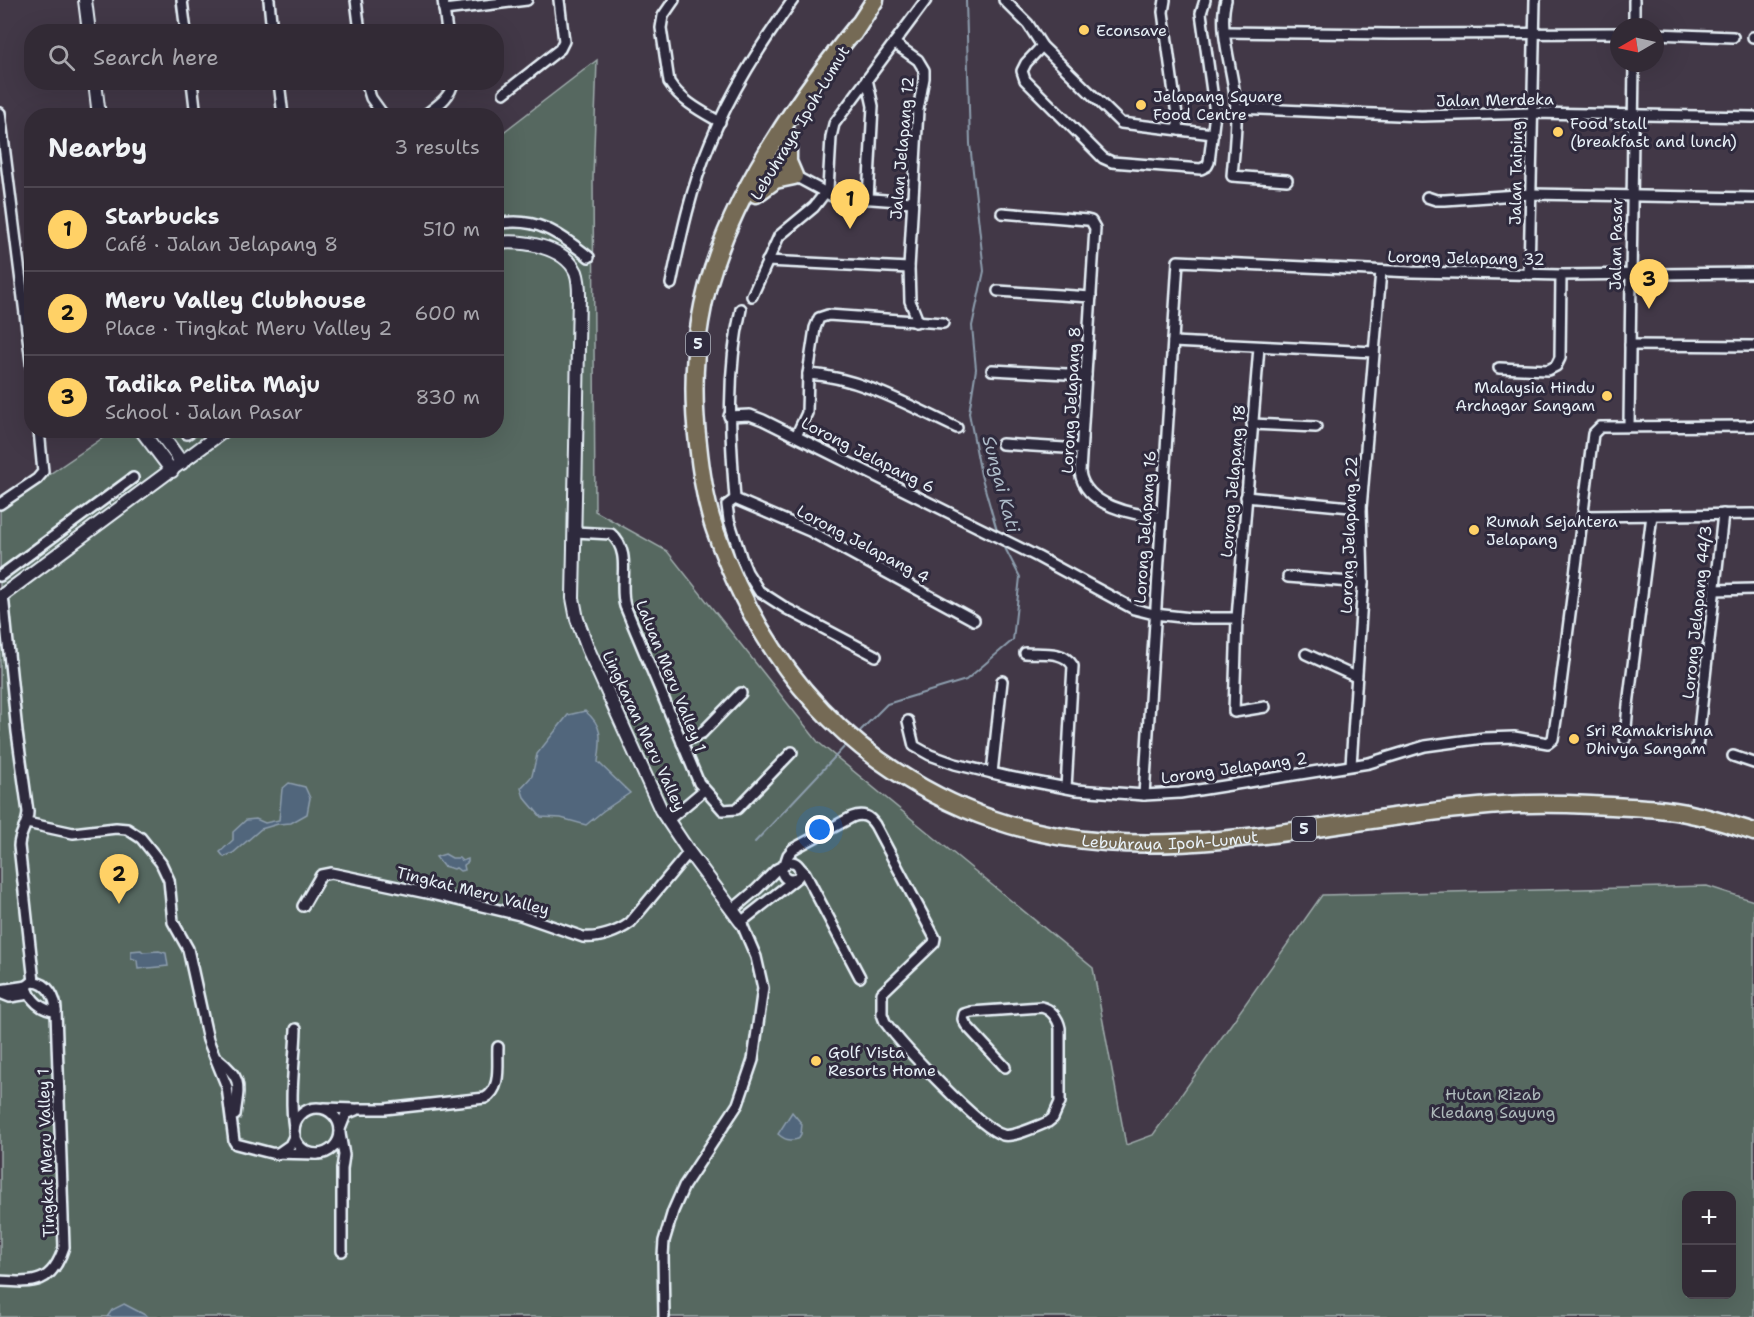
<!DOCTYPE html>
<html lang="en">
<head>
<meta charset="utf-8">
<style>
  :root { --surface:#322a35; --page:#3d3641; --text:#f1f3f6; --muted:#a8a7ad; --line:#4d4650; --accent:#ffd166 }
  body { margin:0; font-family:"Shantell Sans",sans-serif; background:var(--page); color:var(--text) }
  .controls { position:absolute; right:18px; bottom:18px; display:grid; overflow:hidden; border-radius:12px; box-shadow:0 6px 24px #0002 }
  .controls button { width:54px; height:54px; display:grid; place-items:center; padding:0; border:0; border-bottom:2px solid var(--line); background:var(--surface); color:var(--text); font:30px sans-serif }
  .compass { position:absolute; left:1610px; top:18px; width:54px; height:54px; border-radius:50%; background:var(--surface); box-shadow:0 6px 24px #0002; rotate:261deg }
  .you { position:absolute; left:820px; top:830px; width:21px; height:21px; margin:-15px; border:4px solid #fff; border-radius:50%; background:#1a73e8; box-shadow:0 0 0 9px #1a73e833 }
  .badge { display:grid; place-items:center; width:39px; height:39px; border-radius:50%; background:var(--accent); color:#111; font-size:20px; font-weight:700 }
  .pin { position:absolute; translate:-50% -50px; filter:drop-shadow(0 2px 3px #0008) }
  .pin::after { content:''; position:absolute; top:32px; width:21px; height:18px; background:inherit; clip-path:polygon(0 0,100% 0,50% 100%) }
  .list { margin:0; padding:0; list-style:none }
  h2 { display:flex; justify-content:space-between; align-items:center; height:78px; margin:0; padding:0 24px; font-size:26px }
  h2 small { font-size:20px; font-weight:400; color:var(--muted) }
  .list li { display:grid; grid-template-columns:39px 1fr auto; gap:18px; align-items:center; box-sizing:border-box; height:84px; padding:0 24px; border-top:2px solid var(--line) }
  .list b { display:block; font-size:22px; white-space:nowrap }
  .list p { margin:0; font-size:20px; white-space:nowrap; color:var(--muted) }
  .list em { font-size:20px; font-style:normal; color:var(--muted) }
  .icon { flex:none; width:33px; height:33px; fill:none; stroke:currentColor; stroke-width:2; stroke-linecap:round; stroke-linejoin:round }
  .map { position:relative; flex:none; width:1754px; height:1317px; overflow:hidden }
  .search { position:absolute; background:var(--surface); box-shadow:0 6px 24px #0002; left:24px; top:24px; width:480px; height:66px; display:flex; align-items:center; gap:15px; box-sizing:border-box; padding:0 21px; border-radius:24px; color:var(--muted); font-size:22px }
  .panel { position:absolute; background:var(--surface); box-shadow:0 6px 24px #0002; left:24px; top:108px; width:480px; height:330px; border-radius:24px }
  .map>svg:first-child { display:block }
  .green { fill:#566760; stroke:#9facac; stroke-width:1.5; fill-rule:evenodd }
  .water { fill:#51667c; stroke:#8d9eae; stroke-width:1.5 }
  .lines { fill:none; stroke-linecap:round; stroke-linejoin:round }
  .stream { stroke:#8d9eae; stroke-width:2 }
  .street-casing { stroke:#e8f1f8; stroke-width:14 }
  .secondary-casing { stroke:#e8f1f8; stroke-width:16 }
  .highway-casing { stroke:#e8f1f8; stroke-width:21 }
  .street { stroke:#2f2a3d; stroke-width:9 }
  .secondary { stroke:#2f2a3d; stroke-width:12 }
  .highway { stroke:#756a55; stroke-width:16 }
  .poi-dot { fill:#ffd166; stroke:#2f2a3d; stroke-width:2 }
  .labels { text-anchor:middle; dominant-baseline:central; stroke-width:6; stroke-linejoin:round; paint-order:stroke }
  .shield { fill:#2f2a3d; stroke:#b0b5c0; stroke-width:1.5 }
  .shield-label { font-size:15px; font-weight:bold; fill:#e8f1f8 }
  .poi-label { font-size:16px; fill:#e8f1f8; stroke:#2f2a3d; text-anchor:start }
  .street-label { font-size:16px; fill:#e8f1f8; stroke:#2f2a3d }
  .park-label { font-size:16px; fill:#aebabb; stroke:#2f2a3d }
  .water-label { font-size:18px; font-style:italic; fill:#acb9c6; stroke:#2f2a3d }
</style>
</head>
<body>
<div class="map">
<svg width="1754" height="1317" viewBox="0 0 1754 1317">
  <rect width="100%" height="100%" fill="#423847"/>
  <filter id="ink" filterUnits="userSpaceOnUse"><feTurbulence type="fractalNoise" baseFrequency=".0167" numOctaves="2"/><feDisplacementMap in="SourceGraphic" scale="12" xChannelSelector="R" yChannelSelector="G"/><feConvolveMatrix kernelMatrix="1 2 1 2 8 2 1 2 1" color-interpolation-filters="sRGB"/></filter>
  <g filter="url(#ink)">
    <path class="green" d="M597 60 593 178 595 511 667 551 818 742 1093 968 1126 1145 1153 1135 1322 895 1707 886 1754 901V1317H0V508L113 431 496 430 497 137ZM1686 1196H1732V1294H1686Z"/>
    <g class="water">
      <path d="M585 711C604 726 601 740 598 762L630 793 603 811 586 825 561 818 541 817 524 797 521 788 532 776 537 754 568 715Z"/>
      <polygon points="289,783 305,787 310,798 307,814 291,823 278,824 261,829 233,853 224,857 220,852 233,840 233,832 246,820 256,819 265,823 279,820 282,789"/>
      <polygon points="445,854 452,858 459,858 462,861 468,859 468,862 464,865 465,870 460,871 456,868 454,869 443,866 436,857"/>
      <polygon points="141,950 143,952 159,951 166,953 168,966 138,969 137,960 131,958 131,951"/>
      <path d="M792 1112 802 1124 801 1134 798 1139C789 1141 785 1140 778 1134Z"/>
      <polygon points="124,1304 149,1317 107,1317 112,1310"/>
    </g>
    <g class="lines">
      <g class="stream">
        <polyline points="966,0 970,144 984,271 972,326 976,369 969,413 981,475 998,534"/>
        <polyline points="856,735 887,704 966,680 1013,640 1020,577 1003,544"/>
        <polyline points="755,842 848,743"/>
      </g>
      <g class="street-casing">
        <g id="street">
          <polyline points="182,0 186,32"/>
          <polyline points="269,0 272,32"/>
          <polyline points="356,0 360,32"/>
          <polyline points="443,0 447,32"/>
          <path d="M674 0 663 16 661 28 669 82C681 101 701 111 720 122"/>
          <polyline points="1004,0 1028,24 1042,46 1121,123 1213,134"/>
          <polyline points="1165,0 1163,12 1179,130"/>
          <path d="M1226 0C1218 28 1232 67 1235 97 1238 123 1234 150 1232 176L1287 180"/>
          <polyline points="444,10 527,0"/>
          <polyline points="1634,27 1634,0"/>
          <polyline points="1225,32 1391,34 1619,33"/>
          <polyline points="1655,34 1733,37"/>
          <polyline points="1753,37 1754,37"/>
          <polyline points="894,43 918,60 924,70 924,78 918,110 909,268 910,301 916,316 915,322"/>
          <polyline points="1042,46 1026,63 1022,71 1025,80 1103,158 1112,162 1201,169 1207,166 1209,162 1215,113 1201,13 1205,0"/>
          <polyline points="867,79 873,106 868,199"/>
          <polyline points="192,82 196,116"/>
          <polyline points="279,82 283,116"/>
          <polyline points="366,82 371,98 384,116"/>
          <polyline points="504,93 560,49 564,41 559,0"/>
          <polyline points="1236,108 1421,116 1533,113 1754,117"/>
          <polyline points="0,113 32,370"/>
          <path d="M424 116C436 106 450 99 453 82"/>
          <polyline points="763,159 832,196 912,202"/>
          <polyline points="1427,197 1436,200 1445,200 1531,194 1754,198"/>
          <path d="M1002 213 1087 220 1091 221 1095 228 1080 472C1085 506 1133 515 1161 517"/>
          <path d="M496 224C536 216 559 233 589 257"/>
          <polyline points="767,261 909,268"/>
          <polyline points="1529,274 1535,0"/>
          <path d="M671 284C681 236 691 188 710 143 731 91 761 45 793 0"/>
          <polyline points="998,291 1091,297"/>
          <polyline points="752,296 779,236 814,207 828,189 831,137 834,124 926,0"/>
          <polyline points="1173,342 1374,352"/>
          <polyline points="1630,345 1754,346"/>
          <polyline points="1499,368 1548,370 1556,366 1560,358 1561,275"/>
          <polyline points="992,370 1086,375"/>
          <path d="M808 374C860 377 910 406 957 428"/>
          <polyline points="729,416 750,415 763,420 1038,557 1134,609 1154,614 1191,618 1237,618 1259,347"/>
          <polyline points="1252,424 1316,427"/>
          <polyline points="1629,425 1634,63"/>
          <polyline points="187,434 193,430"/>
          <polyline points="796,436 807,413 808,374 815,328 819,318 828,315 943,323"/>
          <polyline points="1002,444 1081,449"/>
          <polyline points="1246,497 1361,508"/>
          <polyline points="735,499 810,531 974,620"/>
          <polyline points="735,499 727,505 729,520 741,557 747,572 759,591 787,609 876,656"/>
          <path d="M735 499C730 433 726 375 741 309"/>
          <polyline points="0,504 37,479 43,472 39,430"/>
          <polyline points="1582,516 1754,514"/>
          <path d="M575 532 611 534C633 553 618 582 625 606L699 783 723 810 737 809 792 752"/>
          <polyline points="0,576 133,478"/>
          <polyline points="1288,577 1363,583"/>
          <polyline points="1714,590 1754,589"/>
          <path d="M3 595 17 732 28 812C28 825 19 834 19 846L34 982"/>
          <polyline points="1237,618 1234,712 1265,707"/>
          <path d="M1025 653C1042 654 1064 650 1073 666L1066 788"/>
          <polyline points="1306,654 1356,677"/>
          <polyline points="908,721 914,746 930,755 955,764 1009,777 1077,790 1144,795 1180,793 1369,763 1425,746 1484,738 1514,737 1548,743 1553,739 1558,707 1593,434 1600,427 1754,426"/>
          <polyline points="1625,739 1628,705 1652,515"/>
          <polyline points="682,743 702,733 741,693"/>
          <polyline points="1697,749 1723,514"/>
          <polyline points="1733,756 1754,763"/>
          <polyline points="1351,765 1363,583 1361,508 1381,271"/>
          <polyline points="992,773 1002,681"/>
          <polyline points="1144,795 1178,261 1412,272 1561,275 1754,273"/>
          <polyline points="667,821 704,790"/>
          <polyline points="27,823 73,833 116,828 127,829 141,838 161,863 169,880 173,922 188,949 208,1040 227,1087 234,1141 236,1144 271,1153 317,1154"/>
          <circle cx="791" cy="871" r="9"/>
          <path d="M785 864 788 855 793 849 852 817C863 813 869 816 875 825L935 938 934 943 882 993V1014L885 1022C901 1044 981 1130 1003 1135 1013 1138 1037 1126 1048 1122L1053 1118 1060 1102V1028C1058 1018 1051 1009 1041 1007L971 1012 964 1014 963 1019 966 1025 1005 1067"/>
          <polyline points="799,867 805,873 860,977"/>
          <path d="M303 906 321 875 331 873 436 895 520 915 583 937C598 939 618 932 630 923L689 852"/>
          <polyline points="732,910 757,889 777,869 785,865"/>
          <path d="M27 986C29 999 42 1011 56 1011 56 998 48 983 34 982"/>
          <polyline points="0,990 27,986 32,982"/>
          <polyline points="0,993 10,997 29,994"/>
          <path d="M218 1059C243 1079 239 1085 235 1115"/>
          <polyline points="324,1108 355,1109"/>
          <circle cx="317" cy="1131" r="23"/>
          <path d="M294 1128C289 1096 295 1062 296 1029"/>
          <path d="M340 1129 346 1114 358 1109H385L485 1098C502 1089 497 1064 498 1047"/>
          <polyline points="340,1134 344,1155 342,1169 342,1251"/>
          <polyline points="277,1154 290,1145 295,1135"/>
          <path d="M0 1281C33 1283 52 1285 64 1247L56 1011"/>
          <polyline points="664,1317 663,1256 664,1241 673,1211 684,1186 738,1104 753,1060 763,988 756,957 741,922 794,880"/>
        </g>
      </g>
      <g class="secondary-casing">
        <g id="secondary">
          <polyline points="85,0 89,32"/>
          <polyline points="95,82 99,116"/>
          <path d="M496 243C522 240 564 246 576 272 579 280 579 288 579 296L573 598 577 619 588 649 661 810 689 852 741 922"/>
          <polyline points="141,430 172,471"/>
          <polyline points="158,430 182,463"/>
          <polyline points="0,597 225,430"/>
        </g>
      </g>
      <g class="highway-casing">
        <g id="highway">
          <path id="s1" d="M858 25C790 108 717 215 700 322 693 363 693 404 698 444 701 473 705 502 715 530 747 622 799 702 879 760 1075 900 1262 826 1478 807 1516 803 1554 803 1591 805 1627 807 1661 807 1695 815 1715 819 1735 826 1754 832"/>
          <polyline points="853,34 875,0"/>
          <polyline points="756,194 775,180 794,176 788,162 788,135"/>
        </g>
      </g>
      <use href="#street" class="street"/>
      <use href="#secondary" class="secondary"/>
      <use href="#highway" class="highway"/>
    </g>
  </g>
  <g class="poi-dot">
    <circle cx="1084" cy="30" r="6"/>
    <circle cx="1141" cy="105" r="6"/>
    <circle cx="1558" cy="132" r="6"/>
    <circle cx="1607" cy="396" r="6"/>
    <circle cx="1474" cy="530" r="6"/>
    <circle cx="1574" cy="739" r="6"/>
    <circle cx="816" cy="1061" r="6"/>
  </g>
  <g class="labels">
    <g class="shield">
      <rect x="686" y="332" width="24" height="24" rx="4.5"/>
      <rect x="1292" y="817" width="24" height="24" rx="4.5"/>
    </g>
    <g class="shield-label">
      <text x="698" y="344">5</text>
      <text x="1304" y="829">5</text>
    </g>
    <g class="poi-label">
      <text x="1096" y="30">Econsave</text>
      <text x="1153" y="96">Jelapang Square<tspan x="1153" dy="18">Food Centre</tspan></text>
      <text x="1570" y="123">Food stall<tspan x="1570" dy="18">(breakfast and lunch)</tspan></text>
      <text x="1595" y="387" text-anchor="end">Malaysia Hindu<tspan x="1595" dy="18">Archagar Sangam</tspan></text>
      <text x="1486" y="521">Rumah Sejahtera<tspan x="1486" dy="18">Jelapang</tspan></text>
      <text x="1586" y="730">Sri Ramakrishna<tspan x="1586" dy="18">Dhivya Sangam</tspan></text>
      <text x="828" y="1052">Golf Vista<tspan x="828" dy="18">Resorts Home</tspan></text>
    </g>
    <g class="street-label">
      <text transform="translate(1495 100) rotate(-1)">Jalan Merdeka</text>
      <text transform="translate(800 123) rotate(-59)">Lebuhraya Ipoh-Lumut</text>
      <text transform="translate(902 148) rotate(-85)">Jalan Jelapang 12</text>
      <text transform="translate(1516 173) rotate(-89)">Jalan Taiping</text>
      <text transform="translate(1616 244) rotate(-89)">Jalan Pasar</text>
      <text transform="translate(1466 258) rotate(1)">Lorong Jelapang 32</text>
      <text transform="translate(1071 400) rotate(-87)">Lorong Jelapang 8</text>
      <text transform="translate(868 455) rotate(27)">Lorong Jelapang 6</text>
      <text transform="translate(1233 481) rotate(-85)">Lorong Jelapang 18</text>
      <text transform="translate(1145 527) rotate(-86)">Lorong Jelapang 16</text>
      <text transform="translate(1349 535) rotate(-88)">Lorong Jelapang 22</text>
      <text transform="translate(863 544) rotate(28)">Lorong Jelapang 4</text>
      <text transform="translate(1697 612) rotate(-84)">Lorong Jelapang 44/3</text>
      <text transform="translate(671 676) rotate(68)">Laluan Meru Valley 1</text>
      <text transform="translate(644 731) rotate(65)">Lingkaran Meru Valley</text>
      <text transform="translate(1234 768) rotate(-8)">Lorong Jelapang 2</text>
      <text stroke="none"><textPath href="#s1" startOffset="1146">Lebuhraya Ipoh-Lumut</textPath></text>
      <text transform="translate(473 891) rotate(14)">Tingkat Meru Valley</text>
      <text transform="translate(46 1153) rotate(-92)">Tingkat Meru Valley 1</text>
    </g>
    <g class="park-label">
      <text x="1493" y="1094">Hutan Rizab<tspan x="1493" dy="18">Kledang Sayung</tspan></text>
    </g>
    <g class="water-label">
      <text transform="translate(1001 484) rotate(75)">Sungai Kati</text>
    </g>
  </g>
</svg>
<div class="controls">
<button>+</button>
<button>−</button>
</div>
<svg class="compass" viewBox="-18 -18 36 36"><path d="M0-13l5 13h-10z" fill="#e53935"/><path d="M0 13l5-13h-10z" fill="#a8a7ad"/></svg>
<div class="you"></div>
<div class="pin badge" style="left:850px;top:229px">1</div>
<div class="pin badge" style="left:119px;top:904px">2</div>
<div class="pin badge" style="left:1649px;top:309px">3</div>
<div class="search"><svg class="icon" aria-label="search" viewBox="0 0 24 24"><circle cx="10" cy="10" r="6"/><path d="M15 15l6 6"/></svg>Search here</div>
<section class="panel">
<h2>Nearby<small>3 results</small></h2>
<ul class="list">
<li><span class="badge">1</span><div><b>Starbucks</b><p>Café · Jalan Jelapang 8</p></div><em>510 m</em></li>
<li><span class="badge">2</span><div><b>Meru Valley Clubhouse</b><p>Place · Tingkat Meru Valley 2</p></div><em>600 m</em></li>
<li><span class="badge">3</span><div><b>Tadika Pelita Maju</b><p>School · Jalan Pasar</p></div><em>830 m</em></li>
</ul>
</section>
</div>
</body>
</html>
